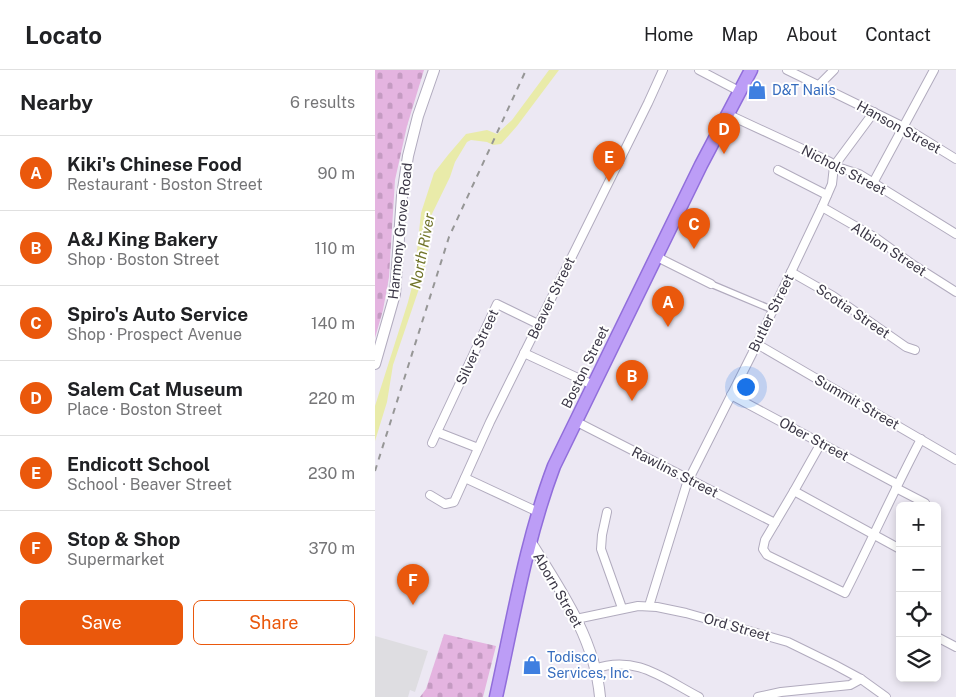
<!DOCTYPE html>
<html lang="en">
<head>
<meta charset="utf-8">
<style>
  :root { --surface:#fff; --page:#f2f2f2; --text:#202124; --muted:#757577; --line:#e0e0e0; --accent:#ea580c }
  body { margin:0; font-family:"Public Sans",sans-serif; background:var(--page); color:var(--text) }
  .controls { position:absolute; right:15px; bottom:15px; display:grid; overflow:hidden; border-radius:8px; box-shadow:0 2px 8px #0003 }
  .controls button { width:45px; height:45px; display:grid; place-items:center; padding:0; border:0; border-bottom:1px solid var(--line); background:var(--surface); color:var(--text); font:25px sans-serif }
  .you { position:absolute; left:370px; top:316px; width:18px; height:18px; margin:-12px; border:4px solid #fff; border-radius:50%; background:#1a73e8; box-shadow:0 0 0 8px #1a73e833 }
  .badge { display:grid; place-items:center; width:32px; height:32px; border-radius:50%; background:var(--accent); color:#fff; font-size:16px; font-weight:700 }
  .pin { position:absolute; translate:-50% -41px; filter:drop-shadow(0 1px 2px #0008) }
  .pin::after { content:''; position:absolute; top:26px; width:18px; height:15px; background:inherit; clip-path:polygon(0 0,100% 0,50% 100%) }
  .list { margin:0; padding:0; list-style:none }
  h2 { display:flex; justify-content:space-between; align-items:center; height:65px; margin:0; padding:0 20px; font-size:21px }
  h2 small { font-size:16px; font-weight:400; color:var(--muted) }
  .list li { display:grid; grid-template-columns:32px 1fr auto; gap:15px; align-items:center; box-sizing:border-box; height:75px; padding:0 20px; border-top:1px solid var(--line) }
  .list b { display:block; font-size:19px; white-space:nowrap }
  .list p { margin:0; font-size:16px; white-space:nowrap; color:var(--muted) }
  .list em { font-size:16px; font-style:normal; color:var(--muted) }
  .actions { display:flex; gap:10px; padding:15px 20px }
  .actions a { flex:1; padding:11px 0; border:1px solid var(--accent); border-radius:8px; text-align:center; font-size:18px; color:var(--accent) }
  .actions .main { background:var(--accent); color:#fff }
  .icon { flex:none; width:28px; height:28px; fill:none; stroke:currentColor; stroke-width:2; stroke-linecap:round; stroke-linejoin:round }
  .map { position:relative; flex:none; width:581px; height:627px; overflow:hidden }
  header { display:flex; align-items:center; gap:30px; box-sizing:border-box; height:70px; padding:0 25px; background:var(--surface); border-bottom:1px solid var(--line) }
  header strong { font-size:24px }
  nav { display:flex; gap:28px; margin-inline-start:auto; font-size:18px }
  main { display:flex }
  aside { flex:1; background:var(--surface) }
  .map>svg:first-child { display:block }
  .cemetery { fill:url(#cemetery-stones) }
  .parking { fill:#dedde1 }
  .water { fill:#e9eba9 }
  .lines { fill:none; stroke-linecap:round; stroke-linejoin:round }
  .pedestrian-casing { stroke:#b1abbe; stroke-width:8 }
  .minor-casing { stroke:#b1abbe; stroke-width:10 }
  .tertiary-casing { stroke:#b1abbe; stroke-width:12 }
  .primary-casing { stroke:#916edb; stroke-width:15 }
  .pedestrian { stroke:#fff; stroke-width:5.5 }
  .minor { stroke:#fff; stroke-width:8 }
  .tertiary { stroke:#fff; stroke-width:10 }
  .primary { stroke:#bc9df6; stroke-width:12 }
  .rail { stroke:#969696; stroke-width:2; stroke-dasharray:6 6; stroke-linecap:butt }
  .labels { text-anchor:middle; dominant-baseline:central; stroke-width:4; stroke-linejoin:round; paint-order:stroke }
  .shop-label { font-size:14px; fill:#366cbe; stroke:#fff; text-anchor:start }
  .street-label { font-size:14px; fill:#3b3746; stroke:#fff }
  .water-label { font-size:15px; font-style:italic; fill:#71742a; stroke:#fff }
</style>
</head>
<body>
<header>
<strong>Locato</strong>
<nav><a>Home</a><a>Map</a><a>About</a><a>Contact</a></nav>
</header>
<main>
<aside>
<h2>Nearby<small>6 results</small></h2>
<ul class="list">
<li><span class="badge">A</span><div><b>Kiki's Chinese Food</b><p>Restaurant · Boston Street</p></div><em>90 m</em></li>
<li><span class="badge">B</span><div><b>A&amp;J King Bakery</b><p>Shop · Boston Street</p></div><em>110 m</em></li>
<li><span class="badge">C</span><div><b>Spiro's Auto Service</b><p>Shop · Prospect Avenue</p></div><em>140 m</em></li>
<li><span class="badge">D</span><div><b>Salem Cat Museum</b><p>Place · Boston Street</p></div><em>220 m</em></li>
<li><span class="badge">E</span><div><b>Endicott School</b><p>School · Beaver Street</p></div><em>230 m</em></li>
<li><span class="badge">F</span><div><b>Stop &amp; Shop</b><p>Supermarket</p></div><em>370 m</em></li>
</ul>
<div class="actions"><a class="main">Save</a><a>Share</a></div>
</aside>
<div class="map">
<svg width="581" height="627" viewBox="0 0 581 627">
  <defs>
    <pattern id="cemetery-stones" width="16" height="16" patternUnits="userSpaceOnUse" patternTransform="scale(1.25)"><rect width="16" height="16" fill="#e4b4e0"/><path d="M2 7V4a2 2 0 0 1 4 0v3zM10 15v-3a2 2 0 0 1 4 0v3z" fill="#c49bc2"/></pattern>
  </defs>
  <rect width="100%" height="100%" fill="#ece8f3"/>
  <g class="cemetery">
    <polygon points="0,0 49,0 32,56 20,110 14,207 8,240 0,268"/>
    <polygon points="69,564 121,576 108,627 45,627 51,619"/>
  </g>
  <polygon class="parking" points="0,566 53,581 40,622 35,620 33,627 0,627"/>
  <polygon class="water" points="174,0 184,0 142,56 126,74 118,75 112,72 96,70 92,72 80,92 75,107 55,148 54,176 48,207 18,295 12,332 0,371 0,336 33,232 39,209 46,143 59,103 73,85 91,64 112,60 122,64 137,50"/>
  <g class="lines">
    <g class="pedestrian-casing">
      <polyline id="pedestrian" points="336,214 398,240"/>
    </g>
    <g class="minor-casing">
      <g id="minor">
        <polyline points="324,0 364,21"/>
        <polyline points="412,0 529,57 581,89"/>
        <polyline points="444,15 459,0"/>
        <polyline points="352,44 447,88 455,92 459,96 484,104 581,164"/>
        <polyline points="403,100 452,125"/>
        <polyline points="498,113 559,0"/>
        <polyline points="447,137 501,168 537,194 581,222"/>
        <polyline points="282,186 288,190 336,214"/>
        <polyline points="416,202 458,226 531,277 540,280"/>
        <polyline points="382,274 581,390"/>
        <polyline points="149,283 218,315"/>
        <polyline points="356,325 522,414"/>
        <polyline points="200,351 400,453"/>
        <polyline points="57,373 62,362"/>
        <path d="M446 373 419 421 390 470 388 479 392 485 470 523C496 472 519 420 546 369"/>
        <polyline points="103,378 62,362 122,234 163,254"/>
        <polyline points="90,408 163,442"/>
        <polyline points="521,418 550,433"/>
        <polyline points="419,421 525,479"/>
        <polyline points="55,425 70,434 79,432 115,352 273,33 288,0"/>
        <polyline points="232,442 227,465 226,479 247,538"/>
        <polyline points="274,536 312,413 377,284 447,137 457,114 459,96 499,42"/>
        <polyline points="201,549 263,536 282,537 311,543 413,572 460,595 486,609 511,627"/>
        <polyline points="562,567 581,577"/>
        <path d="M219 599C261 584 289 609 324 627"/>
        <polyline points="383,627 406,622 475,615 486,609"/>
      </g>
    </g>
    <g class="tertiary-casing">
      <g id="tertiary">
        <polyline points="0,294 20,224 27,126 33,86 43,46 59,0"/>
        <path d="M155 471C185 519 220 569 225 627"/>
      </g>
    </g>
    <g class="primary-casing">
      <path id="primary" d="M121 627C138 550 151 470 179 396L326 95 376 0"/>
    </g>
    <use href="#pedestrian" class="pedestrian"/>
    <use href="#minor" class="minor"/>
    <use href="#tertiary" class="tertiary"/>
    <use href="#primary" class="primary"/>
    <polyline class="rail" points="0,401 74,167 151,0"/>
  </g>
  <defs>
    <g id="shop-bare" transform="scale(1.5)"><path d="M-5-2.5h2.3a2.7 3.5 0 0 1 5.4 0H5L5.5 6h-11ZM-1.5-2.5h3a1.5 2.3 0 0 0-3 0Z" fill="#3f7fe0" stroke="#fff" stroke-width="2.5" paint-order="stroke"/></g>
  </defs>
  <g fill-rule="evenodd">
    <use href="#shop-bare" x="382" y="20"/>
    <use href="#shop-bare" x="157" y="595"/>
  </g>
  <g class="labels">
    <g class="shop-label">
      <text x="397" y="20">D&amp;T Nails</text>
      <text x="172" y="587">Todisco<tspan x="172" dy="16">Services, Inc.</tspan></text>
    </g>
    <g class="street-label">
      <text transform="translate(524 57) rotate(29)">Hanson Street</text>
      <text transform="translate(469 100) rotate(27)">Nichols Street</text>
      <text transform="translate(25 161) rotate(-84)">Harmony Grove Road</text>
      <text transform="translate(514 179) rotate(33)">Albion Street</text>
      <text transform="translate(176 228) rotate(-64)">Beaver Street</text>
      <text transform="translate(478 241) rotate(34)">Scotia Street</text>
      <text transform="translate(396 243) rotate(-64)">Butler Street</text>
      <text transform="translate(102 277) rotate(-65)">Silver Street</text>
      <text transform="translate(210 297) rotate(-64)">Boston Street</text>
      <text transform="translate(482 332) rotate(30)">Summit Street</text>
      <text transform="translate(439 369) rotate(28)">Ober Street</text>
      <text transform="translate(300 402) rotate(27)">Rawlins Street</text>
      <text transform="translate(183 520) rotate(60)">Aborn Street</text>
      <text transform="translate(362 557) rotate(16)">Ord Street</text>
    </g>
    <g class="water-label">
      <text transform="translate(47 181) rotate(-79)">North River</text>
    </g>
  </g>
</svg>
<div class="controls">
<button>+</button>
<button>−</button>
<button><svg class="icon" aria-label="locate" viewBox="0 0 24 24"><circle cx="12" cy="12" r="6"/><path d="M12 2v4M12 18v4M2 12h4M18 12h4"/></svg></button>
<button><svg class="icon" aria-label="layers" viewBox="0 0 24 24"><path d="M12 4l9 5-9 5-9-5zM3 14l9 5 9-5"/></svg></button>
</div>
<div class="you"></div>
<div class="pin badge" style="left:293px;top:257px">A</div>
<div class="pin badge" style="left:257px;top:331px">B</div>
<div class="pin badge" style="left:319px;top:179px">C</div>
<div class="pin badge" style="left:349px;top:84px">D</div>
<div class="pin badge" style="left:234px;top:112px">E</div>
<div class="pin badge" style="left:38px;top:535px">F</div>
</div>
</main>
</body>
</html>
